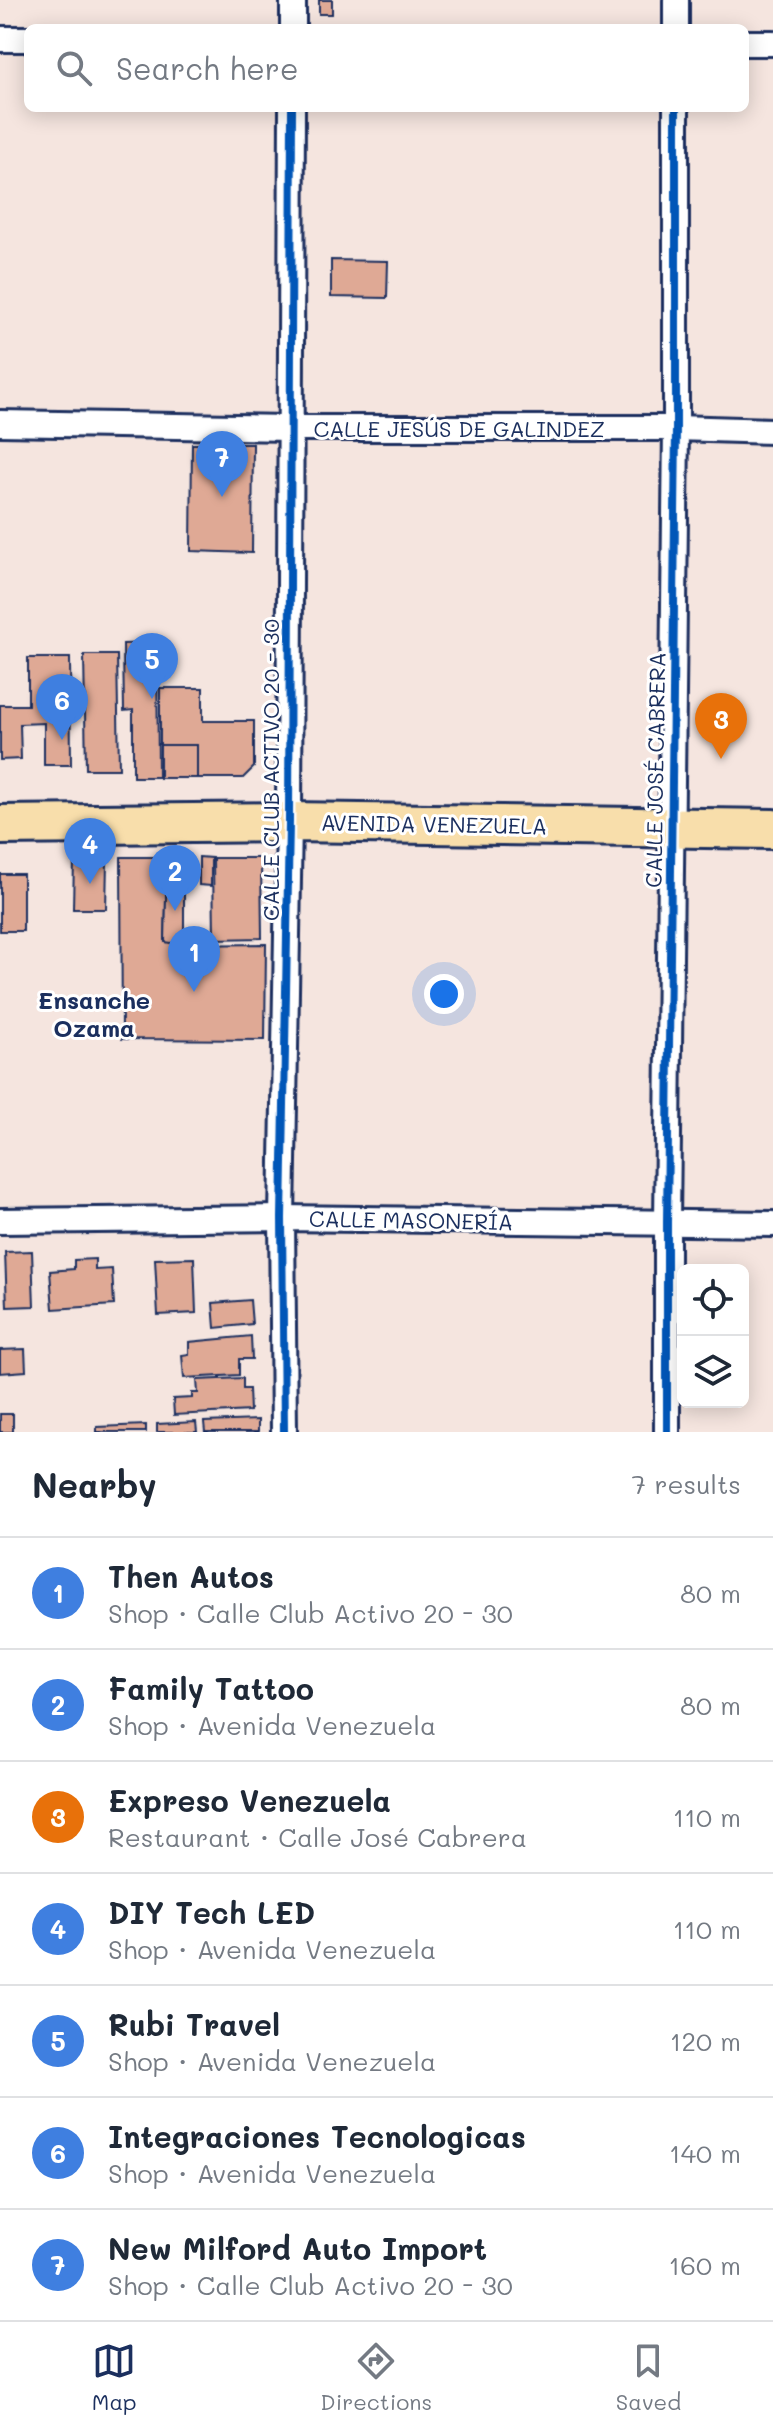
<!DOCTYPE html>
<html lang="en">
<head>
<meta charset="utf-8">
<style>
  :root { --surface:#fff; --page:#f6f6f7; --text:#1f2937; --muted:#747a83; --line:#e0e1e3; --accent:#1b2f5e }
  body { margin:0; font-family:Mali,sans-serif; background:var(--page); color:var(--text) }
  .controls { position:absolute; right:24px; bottom:24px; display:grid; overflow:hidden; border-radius:12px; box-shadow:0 4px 20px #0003 }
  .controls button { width:72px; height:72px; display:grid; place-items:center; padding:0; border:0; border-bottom:2px solid var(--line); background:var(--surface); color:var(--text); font:40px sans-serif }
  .you { position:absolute; left:444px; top:994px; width:28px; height:28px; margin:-20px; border:6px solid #fff; border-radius:50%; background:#1a73e8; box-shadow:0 0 0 12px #1a73e833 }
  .badge { display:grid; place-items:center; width:52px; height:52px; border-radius:50%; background:var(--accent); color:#fff; font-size:26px; font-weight:700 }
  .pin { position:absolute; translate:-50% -66px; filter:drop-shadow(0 2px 4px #0008) }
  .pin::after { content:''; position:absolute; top:42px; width:28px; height:24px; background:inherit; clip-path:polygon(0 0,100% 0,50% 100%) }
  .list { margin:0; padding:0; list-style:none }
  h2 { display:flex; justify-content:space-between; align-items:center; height:104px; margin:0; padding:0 32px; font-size:34px }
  h2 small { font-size:26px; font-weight:400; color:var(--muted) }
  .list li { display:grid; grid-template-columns:52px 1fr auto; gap:24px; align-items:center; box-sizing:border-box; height:112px; padding:0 32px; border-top:2px solid var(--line) }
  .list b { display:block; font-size:30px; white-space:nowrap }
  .list p { margin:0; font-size:26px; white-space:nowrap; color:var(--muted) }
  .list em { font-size:26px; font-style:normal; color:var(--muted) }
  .icon { flex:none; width:44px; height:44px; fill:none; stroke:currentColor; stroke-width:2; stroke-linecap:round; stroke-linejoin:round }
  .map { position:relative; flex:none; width:773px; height:1432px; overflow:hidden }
  .search { position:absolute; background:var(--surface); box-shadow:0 4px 20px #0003; left:24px; right:24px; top:24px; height:88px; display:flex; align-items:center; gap:20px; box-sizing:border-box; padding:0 28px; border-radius:12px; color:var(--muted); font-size:30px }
  .sheet { height:888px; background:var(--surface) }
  nav { display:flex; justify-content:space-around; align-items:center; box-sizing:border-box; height:112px; border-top:2px solid var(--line); background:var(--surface); font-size:22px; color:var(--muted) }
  nav a { display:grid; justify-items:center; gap:4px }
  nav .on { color:var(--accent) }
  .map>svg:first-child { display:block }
  .building { fill:#dfa995; stroke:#1b2f5e; stroke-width:2 }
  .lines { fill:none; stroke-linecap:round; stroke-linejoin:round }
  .street-casing { stroke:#1b2f5e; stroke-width:30 }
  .primary-casing { stroke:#1b2f5e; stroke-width:44 }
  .street { stroke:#fff; stroke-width:24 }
  .primary { stroke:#f8deab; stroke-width:38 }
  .cycleway-casing { stroke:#fff; stroke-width:13 }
  .cycleway { stroke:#0057b8; stroke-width:8 }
  .labels { text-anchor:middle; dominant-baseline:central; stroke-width:6; stroke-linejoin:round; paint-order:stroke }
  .street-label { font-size:22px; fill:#1b2f5e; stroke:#fff }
  .neighbourhood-label { font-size:24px; font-weight:bold; fill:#1b2f5e; stroke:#fff }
</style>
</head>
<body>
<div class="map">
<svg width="773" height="1432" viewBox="0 0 773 1432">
  <rect width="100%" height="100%" fill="#f5e5df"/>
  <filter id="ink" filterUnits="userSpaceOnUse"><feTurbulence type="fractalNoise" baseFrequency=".0125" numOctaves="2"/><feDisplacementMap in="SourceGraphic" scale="16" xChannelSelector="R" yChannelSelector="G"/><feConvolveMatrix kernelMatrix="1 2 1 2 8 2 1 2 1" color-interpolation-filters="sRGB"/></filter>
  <g filter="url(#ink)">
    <g class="building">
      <rect x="319" y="0" width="13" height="14"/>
      <polygon points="331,260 388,261 387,298 331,297"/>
      <polygon points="192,444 253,444 252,553 191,551"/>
      <polygon points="157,643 158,777 133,777 133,710 124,711 123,644"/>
      <polygon points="84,655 117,655 119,769 86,769"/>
      <polygon points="28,658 70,658 71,765 44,765 44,723 20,724 21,759 0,760 0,705 28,705"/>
      <polygon points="160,688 203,688 203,721 254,721 254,767 243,778 197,778 197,745 160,745"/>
      <rect x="160" y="745" width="37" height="33"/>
      <polygon points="121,857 167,857 165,942 184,945 266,944 265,1040 122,1039"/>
      <polygon points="167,857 184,857 184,945 165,942"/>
      <polygon points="199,857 211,858 211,886 199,885"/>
      <polygon points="213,858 261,858 262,938 214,939"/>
      <polygon points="74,859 107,860 106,909 73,909"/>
      <rect x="0" y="874" width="23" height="57"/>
      <polygon points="32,1251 34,1306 7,1307 5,1252"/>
      <polygon points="194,1258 196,1313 158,1315 155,1259"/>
      <polygon points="95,1259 95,1270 112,1269 114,1305 53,1309 50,1271 74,1269 74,1260"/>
      <polygon points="250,1300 252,1324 215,1328 213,1303"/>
      <polygon points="251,1336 252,1359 239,1359 239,1375 184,1378 182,1355 189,1354 189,1342"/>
      <polygon points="25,1349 26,1371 0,1373 0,1350"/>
      <polygon points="243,1378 243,1389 249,1389 250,1411 174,1415 173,1399 192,1398 192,1393 198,1393 197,1380"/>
      <rect x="0" y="1414" width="13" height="18"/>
      <polygon points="258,1420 258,1432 205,1432 204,1422"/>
      <polygon points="196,1422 197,1432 157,1432 157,1424"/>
      <polygon points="146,1425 146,1432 97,1432 97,1427"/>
    </g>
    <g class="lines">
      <g class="street-casing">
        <g id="street">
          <polyline points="293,28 293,0"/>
          <polyline points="676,28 676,0"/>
          <polyline points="0,39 28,39"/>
          <polyline points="745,43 773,43"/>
          <polyline points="0,423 290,428 676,428 773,431"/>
          <polyline points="0,1221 282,1218 773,1224"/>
          <polyline points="284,1432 282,1218 289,822 292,108"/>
          <polyline points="667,1432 667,1223 676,428 676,108"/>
        </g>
      </g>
      <g class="primary-casing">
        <polyline id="primary" points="0,825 289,822 773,829"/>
      </g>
      <use href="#street" class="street"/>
      <use href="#primary" class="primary"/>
      <g class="cycleway-casing">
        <g id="cycleway">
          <polyline points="284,1432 282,1218 289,822 292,108"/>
          <polyline points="667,1432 667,1223 676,428 676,108"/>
        </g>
      </g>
      <use href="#cycleway" class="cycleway"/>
    </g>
  </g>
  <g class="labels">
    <g class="street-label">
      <text x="459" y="428">CALLE JESÚS DE GALINDEZ</text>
      <text transform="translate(270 770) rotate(-90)">CALLE CLUB ACTIVO 20 - 30</text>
      <text transform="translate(655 770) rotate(-89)">CALLE JOSÉ CABRERA</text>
      <text transform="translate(434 824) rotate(1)">AVENIDA VENEZUELA</text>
      <text transform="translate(411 1220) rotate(1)">CALLE MASONERÍA</text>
    </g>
    <g class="neighbourhood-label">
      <text x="94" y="999">Ensanche<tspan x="94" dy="28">Ozama</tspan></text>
    </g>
  </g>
</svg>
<div class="controls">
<button><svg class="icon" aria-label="locate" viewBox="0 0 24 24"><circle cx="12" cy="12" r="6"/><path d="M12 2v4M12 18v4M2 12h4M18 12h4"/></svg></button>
<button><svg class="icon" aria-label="layers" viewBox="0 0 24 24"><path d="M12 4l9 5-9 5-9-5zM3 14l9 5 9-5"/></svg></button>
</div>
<div class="you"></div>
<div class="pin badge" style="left:194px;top:992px;background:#3f7fe0">1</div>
<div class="pin badge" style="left:175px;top:911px;background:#3f7fe0">2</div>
<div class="pin badge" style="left:721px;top:759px;background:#e8710a">3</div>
<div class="pin badge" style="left:90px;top:884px;background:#3f7fe0">4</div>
<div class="pin badge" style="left:152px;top:699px;background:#3f7fe0">5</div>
<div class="pin badge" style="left:62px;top:740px;background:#3f7fe0">6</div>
<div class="pin badge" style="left:222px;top:497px;background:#3f7fe0">7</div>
<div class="search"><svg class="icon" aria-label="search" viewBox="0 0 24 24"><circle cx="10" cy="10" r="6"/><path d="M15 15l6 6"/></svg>Search here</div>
</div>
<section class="sheet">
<h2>Nearby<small>7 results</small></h2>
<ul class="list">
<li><span class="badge" style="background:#3f7fe0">1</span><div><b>Then Autos</b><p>Shop · Calle Club Activo 20 - 30</p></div><em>80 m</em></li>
<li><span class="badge" style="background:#3f7fe0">2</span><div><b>Family Tattoo</b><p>Shop · Avenida Venezuela</p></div><em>80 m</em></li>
<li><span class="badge" style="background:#e8710a">3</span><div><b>Expreso Venezuela</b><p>Restaurant · Calle José Cabrera</p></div><em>110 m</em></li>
<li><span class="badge" style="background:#3f7fe0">4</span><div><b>DIY Tech LED</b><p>Shop · Avenida Venezuela</p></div><em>110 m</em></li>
<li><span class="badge" style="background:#3f7fe0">5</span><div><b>Rubi Travel</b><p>Shop · Avenida Venezuela</p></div><em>120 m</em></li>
<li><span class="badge" style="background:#3f7fe0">6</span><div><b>Integraciones Tecnologicas</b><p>Shop · Avenida Venezuela</p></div><em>140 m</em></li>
<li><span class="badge" style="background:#3f7fe0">7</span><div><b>New Milford Auto Import</b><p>Shop · Calle Club Activo 20 - 30</p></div><em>160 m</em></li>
</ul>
</section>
<nav>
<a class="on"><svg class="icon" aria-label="map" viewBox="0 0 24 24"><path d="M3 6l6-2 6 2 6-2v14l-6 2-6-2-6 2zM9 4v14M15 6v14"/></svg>Map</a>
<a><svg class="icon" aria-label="directions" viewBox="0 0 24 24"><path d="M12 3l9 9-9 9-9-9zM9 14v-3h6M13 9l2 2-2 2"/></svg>Directions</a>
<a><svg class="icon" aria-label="saved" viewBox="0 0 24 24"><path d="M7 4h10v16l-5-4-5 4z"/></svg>Saved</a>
</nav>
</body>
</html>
